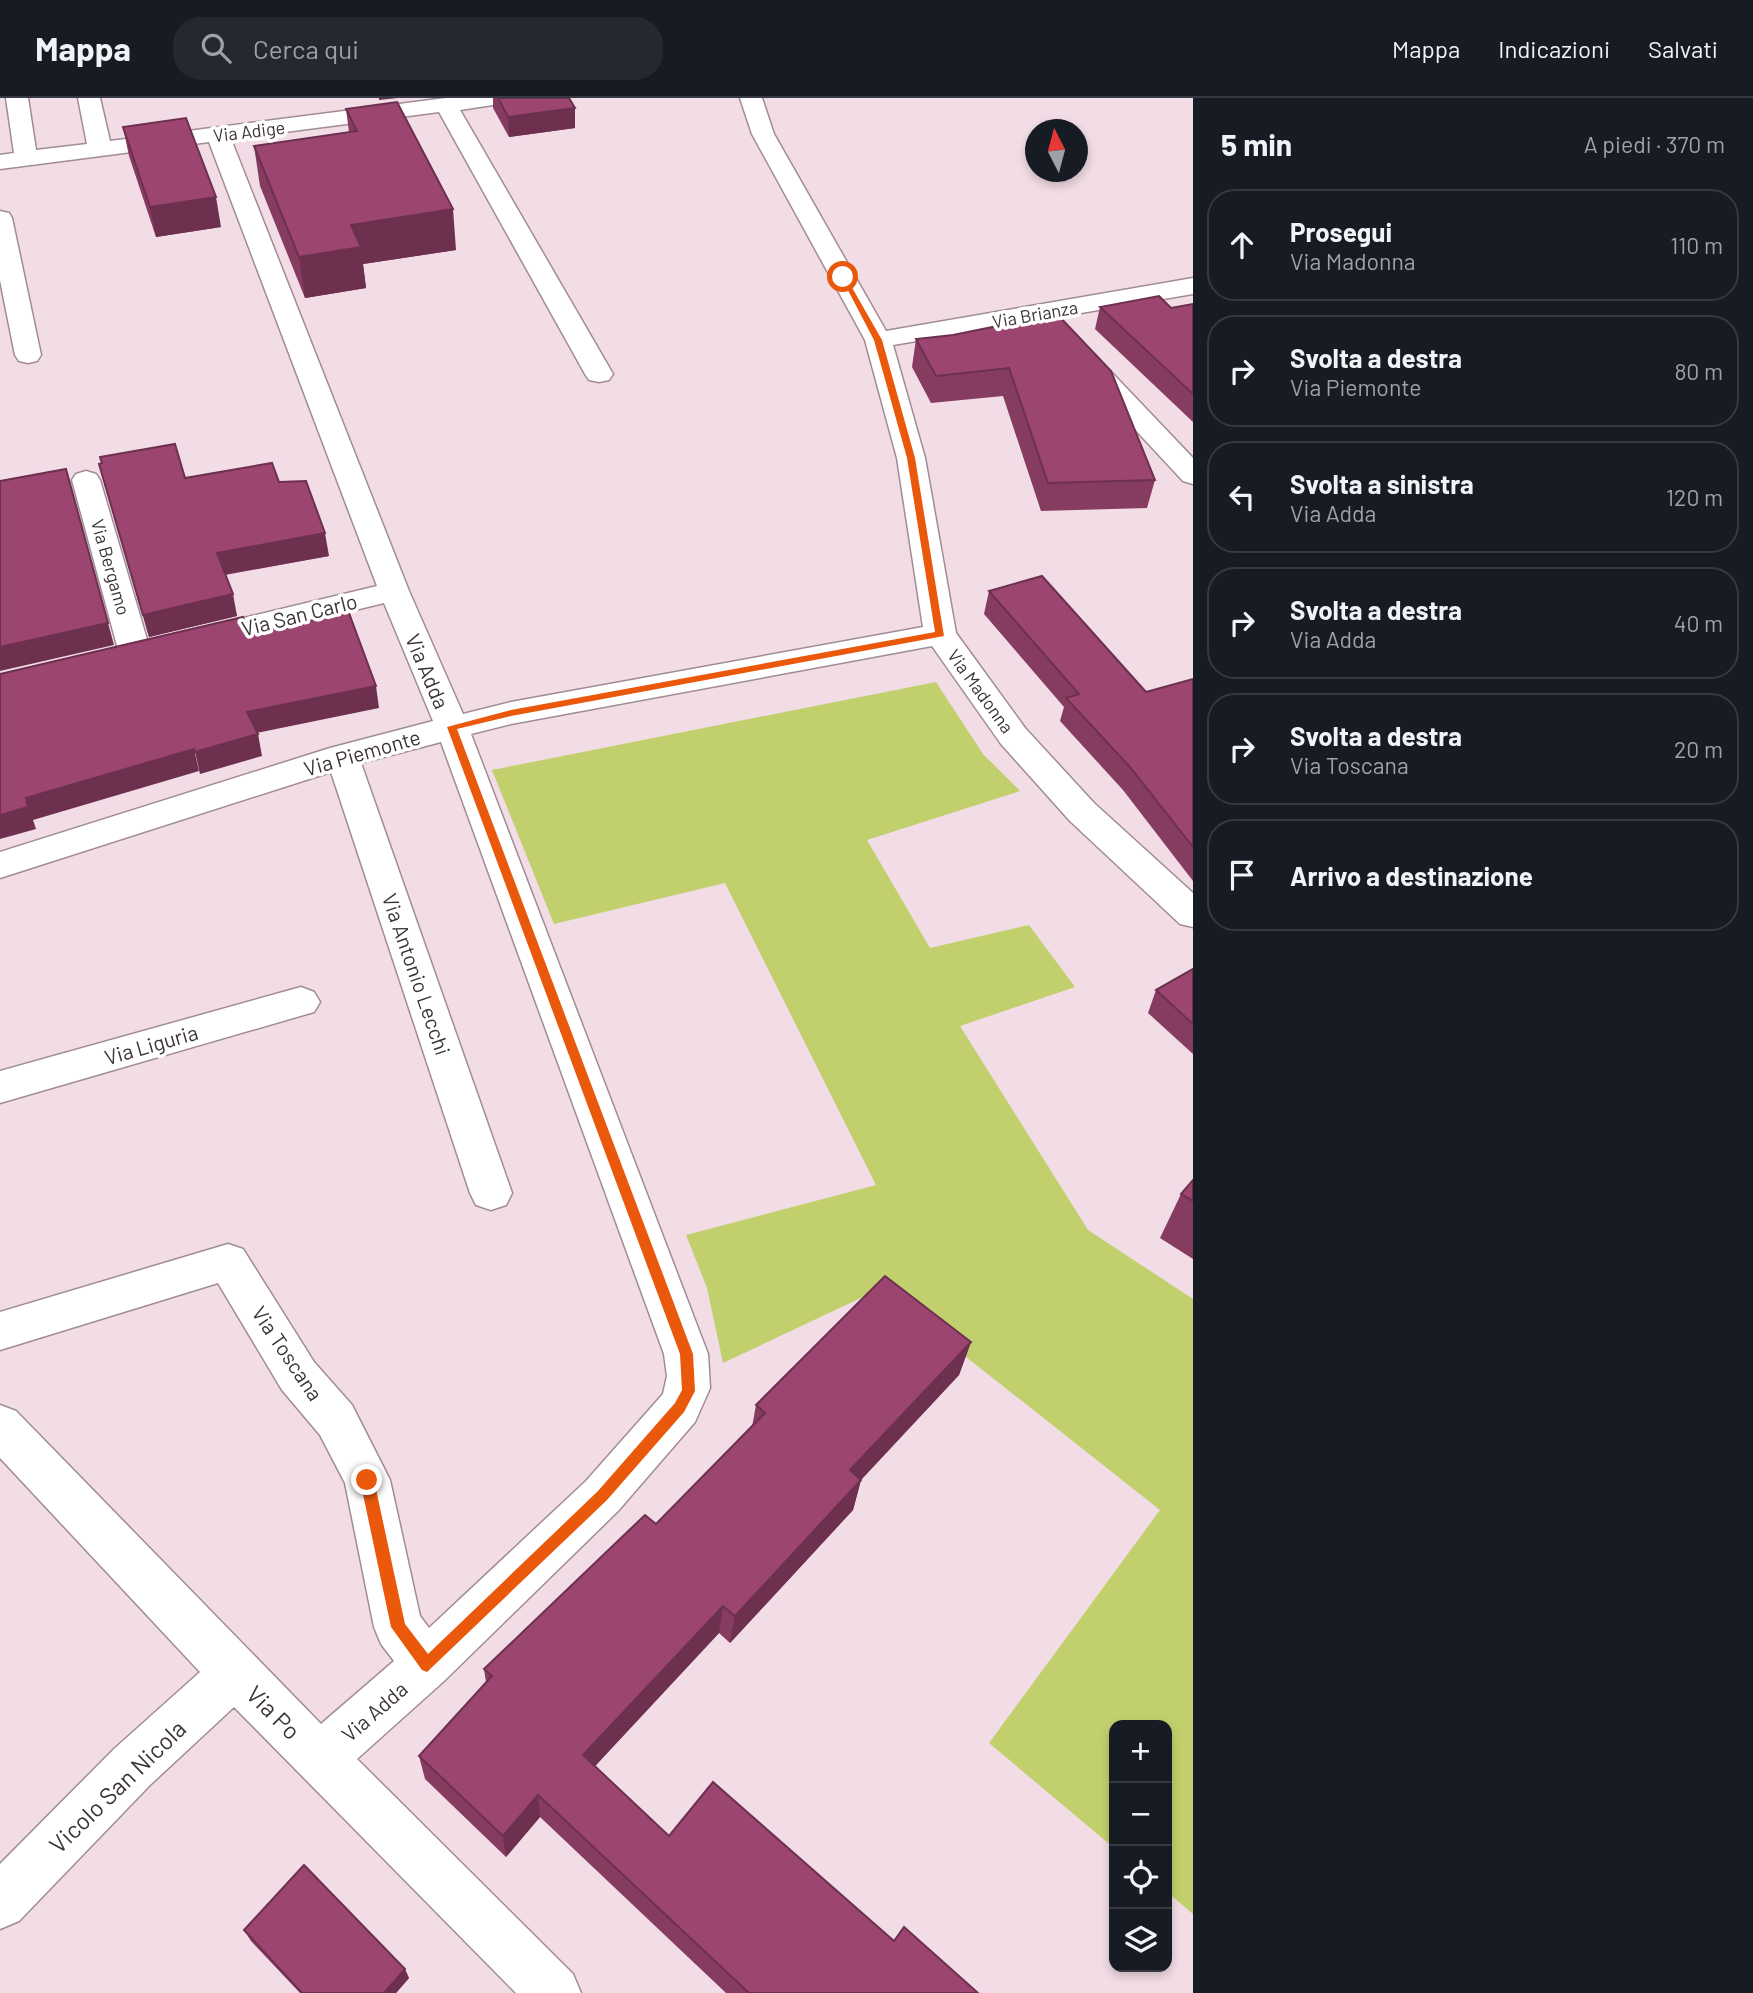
<!DOCTYPE html>
<html lang="it">
<head>
<meta charset="utf-8">
<style>
  :root { --surface:#171b24; --page:#242831; --text:#f1f3f6; --muted:#9ea1a6; --line:#363941 }
  body { margin:0; font-family:Barlow,sans-serif; background:var(--page); color:var(--text) }
  .controls { position:absolute; right:21px; bottom:21px; display:grid; overflow:hidden; border-radius:14px; box-shadow:0 4px 10px #0003 }
  .controls button { width:63px; height:63px; display:grid; place-items:center; padding:0; border:0; border-bottom:2px solid var(--line); background:var(--surface); color:var(--text); font:35px sans-serif }
  .compass { position:absolute; left:1025px; top:21px; width:63px; height:63px; border-radius:50%; background:var(--surface); box-shadow:0 4px 10px #0003; rotate:354deg }
  .stop { position:absolute; width:21px; height:21px; margin:-16px; border:5px solid #ea580c; border-radius:50%; background:#fff }
  .stop.end { background:#ea580c; border-color:#fff; box-shadow:0 2px 7px #0008 }
  .list { margin:0; padding:0; list-style:none }
  h2 { display:flex; justify-content:space-between; align-items:center; height:91px; margin:0; padding:0 28px; font-size:30px }
  h2 small { font-size:23px; font-weight:400; color:var(--muted) }
  .list li { display:grid; grid-template-columns:46px 1fr auto; gap:21px; align-items:center; box-sizing:border-box; height:112px; margin:0 14px 14px; padding:0 14px; border:2px solid var(--line); border-radius:28px }
  .list b { display:block; font-size:26px; white-space:nowrap }
  .list p { margin:0; font-size:23px; white-space:nowrap; color:var(--muted) }
  .list em { font-size:23px; font-style:normal; color:var(--muted) }
  .icon { flex:none; width:38px; height:38px; fill:none; stroke:currentColor; stroke-width:2; stroke-linecap:round; stroke-linejoin:round }
  .map { position:relative; flex:none; width:1193px; height:1895px; overflow:hidden }
  header { display:flex; align-items:center; gap:42px; box-sizing:border-box; height:98px; padding:0 35px; background:var(--surface); border-bottom:2px solid var(--line) }
  header strong { font-size:33px }
  nav { display:flex; gap:38px; margin-inline-start:auto; font-size:24px }
  .search { width:490px; height:63px; background:var(--page); display:flex; align-items:center; gap:18px; box-sizing:border-box; padding:0 24px; border-radius:28px; color:var(--muted); font-size:26px }
  main { display:flex }
  aside { flex:1; background:var(--surface) }
  .map>svg:first-child { display:block }
  .green { fill:#c1d06d }
  .lines { fill:none; stroke-linecap:round; stroke-linejoin:round }
  .minor-casing { stroke:#a18c94; stroke-width:3 }
  .minor { fill:#fff; fill-rule:evenodd }
  .wall { fill:#863b61 }
  .shaded-wall { fill:#6d304f }
  .building { fill:#9c4571; stroke:#6d304f; stroke-width:2 }
  .route { fill:#ea580c }
  .labels { text-anchor:middle; dominant-baseline:central; stroke-width:7; stroke-linejoin:round; paint-order:stroke }
  .far-street-label { font-size:18px; fill:#3b3336; stroke:#fff }
  .street-label { font-size:21px; fill:#3b3336; stroke:#fff }
  .near-street-label { font-size:24px; fill:#3b3336; stroke:#fff }
</style>
</head>
<body>
<header>
<strong>Mappa</strong>
<div class="search"><svg class="icon" aria-label="search" viewBox="0 0 24 24"><circle cx="10" cy="10" r="6"/><path d="M15 15l6 6"/></svg>Cerca qui</div>
<nav><a>Mappa</a><a>Indicazioni</a><a>Salvati</a></nav>
</header>
<main>
<div class="map">
<svg width="1193" height="1895" viewBox="0 0 1193 1895">
  <rect width="100%" height="100%" fill="#f2dce5"/>
  <polygon class="green" points="936,584 983,656 1020,693 867,742 930,850 1029,827 1075,889 960,928 1088,1132 1193,1201 1193,1816 1167,1794 1167,1627 1114,1627 1114,1750 989,1645 1160,1412 880,1191 723,1265 707,1190 686,1137 876,1087 725,785 554,826 492,672"/>
  <g class="lines">
    <g class="minor-casing">
      <g id="minor">
        <polygon points="6,0 28,0 36,52 87,46 78,0 100,0 110,43 446,0 509,0 506,5 460,12 613,276 609,282 599,284 589,282 585,276 439,14 231,41 409,493 463,616 511,604 923,529 897,360 865,242 752,36 740,0 762,0 774,36 886,233 1193,180 1193,196 893,247 925,360 956,535 1025,630 1094,705 1193,795 1193,829 1180,826 1070,723 1001,646 932,548 511,626 471,636 708,1256 710,1290 695,1324 618,1413 444,1583 357,1661 573,1876 581,1895 516,1895 234,1609 150,1687 19,1823 0,1831 0,1766 114,1651 200,1574 0,1360 0,1307 16,1313 321,1626 394,1563 381,1546 374,1529 345,1385 320,1337 282,1292 218,1185 0,1252 0,1214 228,1146 243,1151 314,1264 352,1307 390,1382 420,1518 429,1530 586,1383 663,1296 667,1278 664,1256 441,644 361,665 512,1095 506,1107 491,1112 476,1107 470,1095 331,674 0,780 0,754 330,650 433,623 384,505 196,551 185,548 180,541 185,534 377,488 209,44 0,71 0,57 14,55"/>
        <polygon points="0,113 9,115 12,120 41,257 37,263 28,265 19,263 15,257 0,182"/>
        <polygon points="1086,255 1095,257 1193,360 1193,386 1183,383 1077,269 1073,263 1077,257"/>
        <polygon points="86,373 96,376 100,382 151,555 146,562 135,565 124,562 119,555 72,382 76,376"/>
        <polygon points="301,889 314,894 320,904 314,914 0,1005 0,973"/>
      </g>
    </g>
    <use href="#minor" class="minor"/>
  </g>
  <g class="wall">
    <polygon points="493,0 569,0 575,10 575,30 509,39 493,10"/>
    <polygon points="346,11 456,152 363,166 366,190 305,200 260,88 254,48 349,34"/>
    <polygon points="123,29 221,129 156,139 129,58"/>
    <polygon points="1193,206 1193,324 1095,231 1100,209 1171,210"/>
    <polygon points="1057,216 1155,382 1147,410 1041,413 1003,298 931,305 912,269 916,241 953,237"/>
    <polygon points="99,366 185,380 279,384 329,458 225,477 237,518 149,539"/>
    <polygon points="989,493 1146,594 1193,581 1193,783 1123,692 1060,623 1064,609 984,516"/>
    <polygon points="1193,871 1193,956 1148,915 1156,892"/>
    <polygon points="1193,1082 1193,1161 1160,1140 1181,1096"/>
    <polygon points="971,1244 959,1277 861,1382 853,1412 730,1545 719,1535 595,1668 669,1738 894,1843 978,1895 726,1895 540,1719 506,1759 425,1681 419,1658 486,1584 484,1571 656,1426 752,1329 756,1307"/>
    <polygon points="244,1832 409,1880 396,1895 300,1895 251,1843"/>
  </g>
  <g class="shaded-wall">
    <polygon points="379,0 398,0 379,2"/>
    <polygon points="575,10 575,30 509,39 508,19"/>
    <polygon points="216,99 221,129 156,139 150,109"/>
    <polygon points="453,111 456,152 363,166 366,190 305,200 299,159 351,127"/>
    <polygon points="66,371 114,547 0,573 0,549"/>
    <polygon points="325,435 329,458 221,477 217,455"/>
    <polygon points="233,496 237,518 149,539 143,517"/>
    <polygon points="376,588 379,610 252,636 247,614"/>
    <polygon points="258,636 262,658 200,676 195,654"/>
    <polygon points="194,651 199,673 33,722 36,731 0,741 0,717 26,700"/>
    <polygon points="971,1244 959,1277 842,1402 850,1372"/>
    <polygon points="861,1382 853,1412 730,1545 735,1518"/>
    <polygon points="723,1508 719,1535 584,1680 583,1657"/>
    <polygon points="538,1697 540,1719 506,1759 503,1738"/>
    <polygon points="405,1871 409,1880 396,1895 384,1895"/>
  </g>
  <g class="building">
    <polygon points="498,0 569,0 575,10 508,19"/>
    <polygon points="397,4 453,111 351,127 361,149 299,159 254,48 357,33 346,11"/>
    <polygon points="186,20 216,99 150,109 123,29"/>
    <polygon points="1159,198 1171,210 1193,206 1193,296 1100,209"/>
    <polygon points="1057,216 1111,273 1155,382 1048,385 1009,270 936,278 916,241 953,237"/>
    <polygon points="175,346 185,380 272,365 279,384 306,383 325,435 217,455 233,496 143,517 99,366 102,365 100,359"/>
    <polygon points="66,371 108,525 0,549 0,383"/>
    <polygon points="1042,478 1146,594 1193,581 1193,749 1130,669 1066,600 1079,596 989,493"/>
    <polygon points="349,515 376,588 247,614 258,636 195,654 194,651 26,700 28,709 0,717 0,576 243,519 249,535"/>
    <polygon points="1193,871 1193,926 1156,892"/>
    <polygon points="1193,1082 1193,1103 1181,1096"/>
    <polygon points="885,1178 971,1244 850,1372 861,1382 735,1518 723,1508 583,1657 669,1738 713,1684 894,1843 904,1829 978,1895 749,1895 538,1697 503,1738 419,1658 492,1578 484,1571 645,1417 656,1426 765,1315 756,1307"/>
    <polygon points="304,1767 405,1871 384,1895 302,1895 244,1832"/>
  </g>
  <polygon class="route" points="840,177 846,179 882,242 915,360 944,538 511,618 457,631 693,1256 695,1293 684,1314 607,1402 427,1574 422,1572 391,1529 360,1382 362,1378 367,1376 374,1382 405,1526 428,1556 598,1393 675,1305 682,1292 680,1256 447,629 511,612 935,534 907,360 874,242"/>
  <g class="labels">
    <g class="far-street-label">
      <text transform="translate(249 33) rotate(-7)">Via Adige</text>
      <text transform="translate(1035 216) rotate(-10)">Via Brianza</text>
      <text transform="translate(111 469) rotate(74)">Via Bergamo</text>
      <text transform="translate(981 593) rotate(54)">Via Madonna</text>
    </g>
    <g class="street-label">
      <text transform="translate(299 516) rotate(-14)">Via San Carlo</text>
      <text transform="translate(428 573) rotate(67)">Via Adda</text>
      <text transform="translate(362 654) rotate(-16)">Via Piemonte</text>
      <text transform="translate(417 876) rotate(71)">Via Antonio Lecchi</text>
      <text transform="translate(151 946) rotate(-16)">Via Liguria</text>
      <text transform="translate(288 1255) rotate(56)">Via Toscana</text>
      <text transform="translate(374 1613) rotate(-41)">Via Adda</text>
    </g>
    <g class="near-street-label">
      <text transform="translate(274 1614) rotate(45)">Via Po</text>
      <text transform="translate(117 1688) rotate(-44)">Vicolo San Nicola</text>
    </g>
  </g>
</svg>
<div class="controls">
<button>+</button>
<button>−</button>
<button><svg class="icon" aria-label="locate" viewBox="0 0 24 24"><circle cx="12" cy="12" r="6"/><path d="M12 2v4M12 18v4M2 12h4M18 12h4"/></svg></button>
<button><svg class="icon" aria-label="layers" viewBox="0 0 24 24"><path d="M12 4l9 5-9 5-9-5zM3 14l9 5 9-5"/></svg></button>
</div>
<svg class="compass" viewBox="-18 -18 36 36"><path d="M0-13l5 13h-10z" fill="#e53935"/><path d="M0 13l5-13h-10z" fill="#9ea1a6"/></svg>
<div class="stop" style="left:843px;top:179px"></div>
<div class="stop end" style="left:367px;top:1382px"></div>
</div>
<aside>
<h2>5 min<small>A piedi · 370 m</small></h2>
<ul class="list">
<li><svg class="icon" aria-label="ahead" viewBox="0 0 24 24"><path d="M12 20V5M6 11l6-6 6 6"/></svg><div><b>Prosegui</b><p>Via Madonna</p></div><em>110 m</em></li>
<li><svg class="icon" aria-label="right" viewBox="0 0 24 24"><path d="M7 20v-9h11M14 6l5 5-5 5"/></svg><div><b>Svolta a destra</b><p>Via Piemonte</p></div><em>80 m</em></li>
<li><svg class="icon" aria-label="left" viewBox="0 0 24 24"><path d="M17 20v-9H6M10 6l-5 5 5 5"/></svg><div><b>Svolta a sinistra</b><p>Via Adda</p></div><em>120 m</em></li>
<li><svg class="icon" aria-label="right" viewBox="0 0 24 24"><path d="M7 20v-9h11M14 6l5 5-5 5"/></svg><div><b>Svolta a destra</b><p>Via Adda</p></div><em>40 m</em></li>
<li><svg class="icon" aria-label="right" viewBox="0 0 24 24"><path d="M7 20v-9h11M14 6l5 5-5 5"/></svg><div><b>Svolta a destra</b><p>Via Toscana</p></div><em>20 m</em></li>
<li><svg class="icon" aria-label="arrive" viewBox="0 0 24 24"><path d="M6 21V4h12l-3 4 3 4H6"/></svg><div><b>Arrivo a destinazione</b></div></li>
</ul>
</aside>
</main>
</body>
</html>
